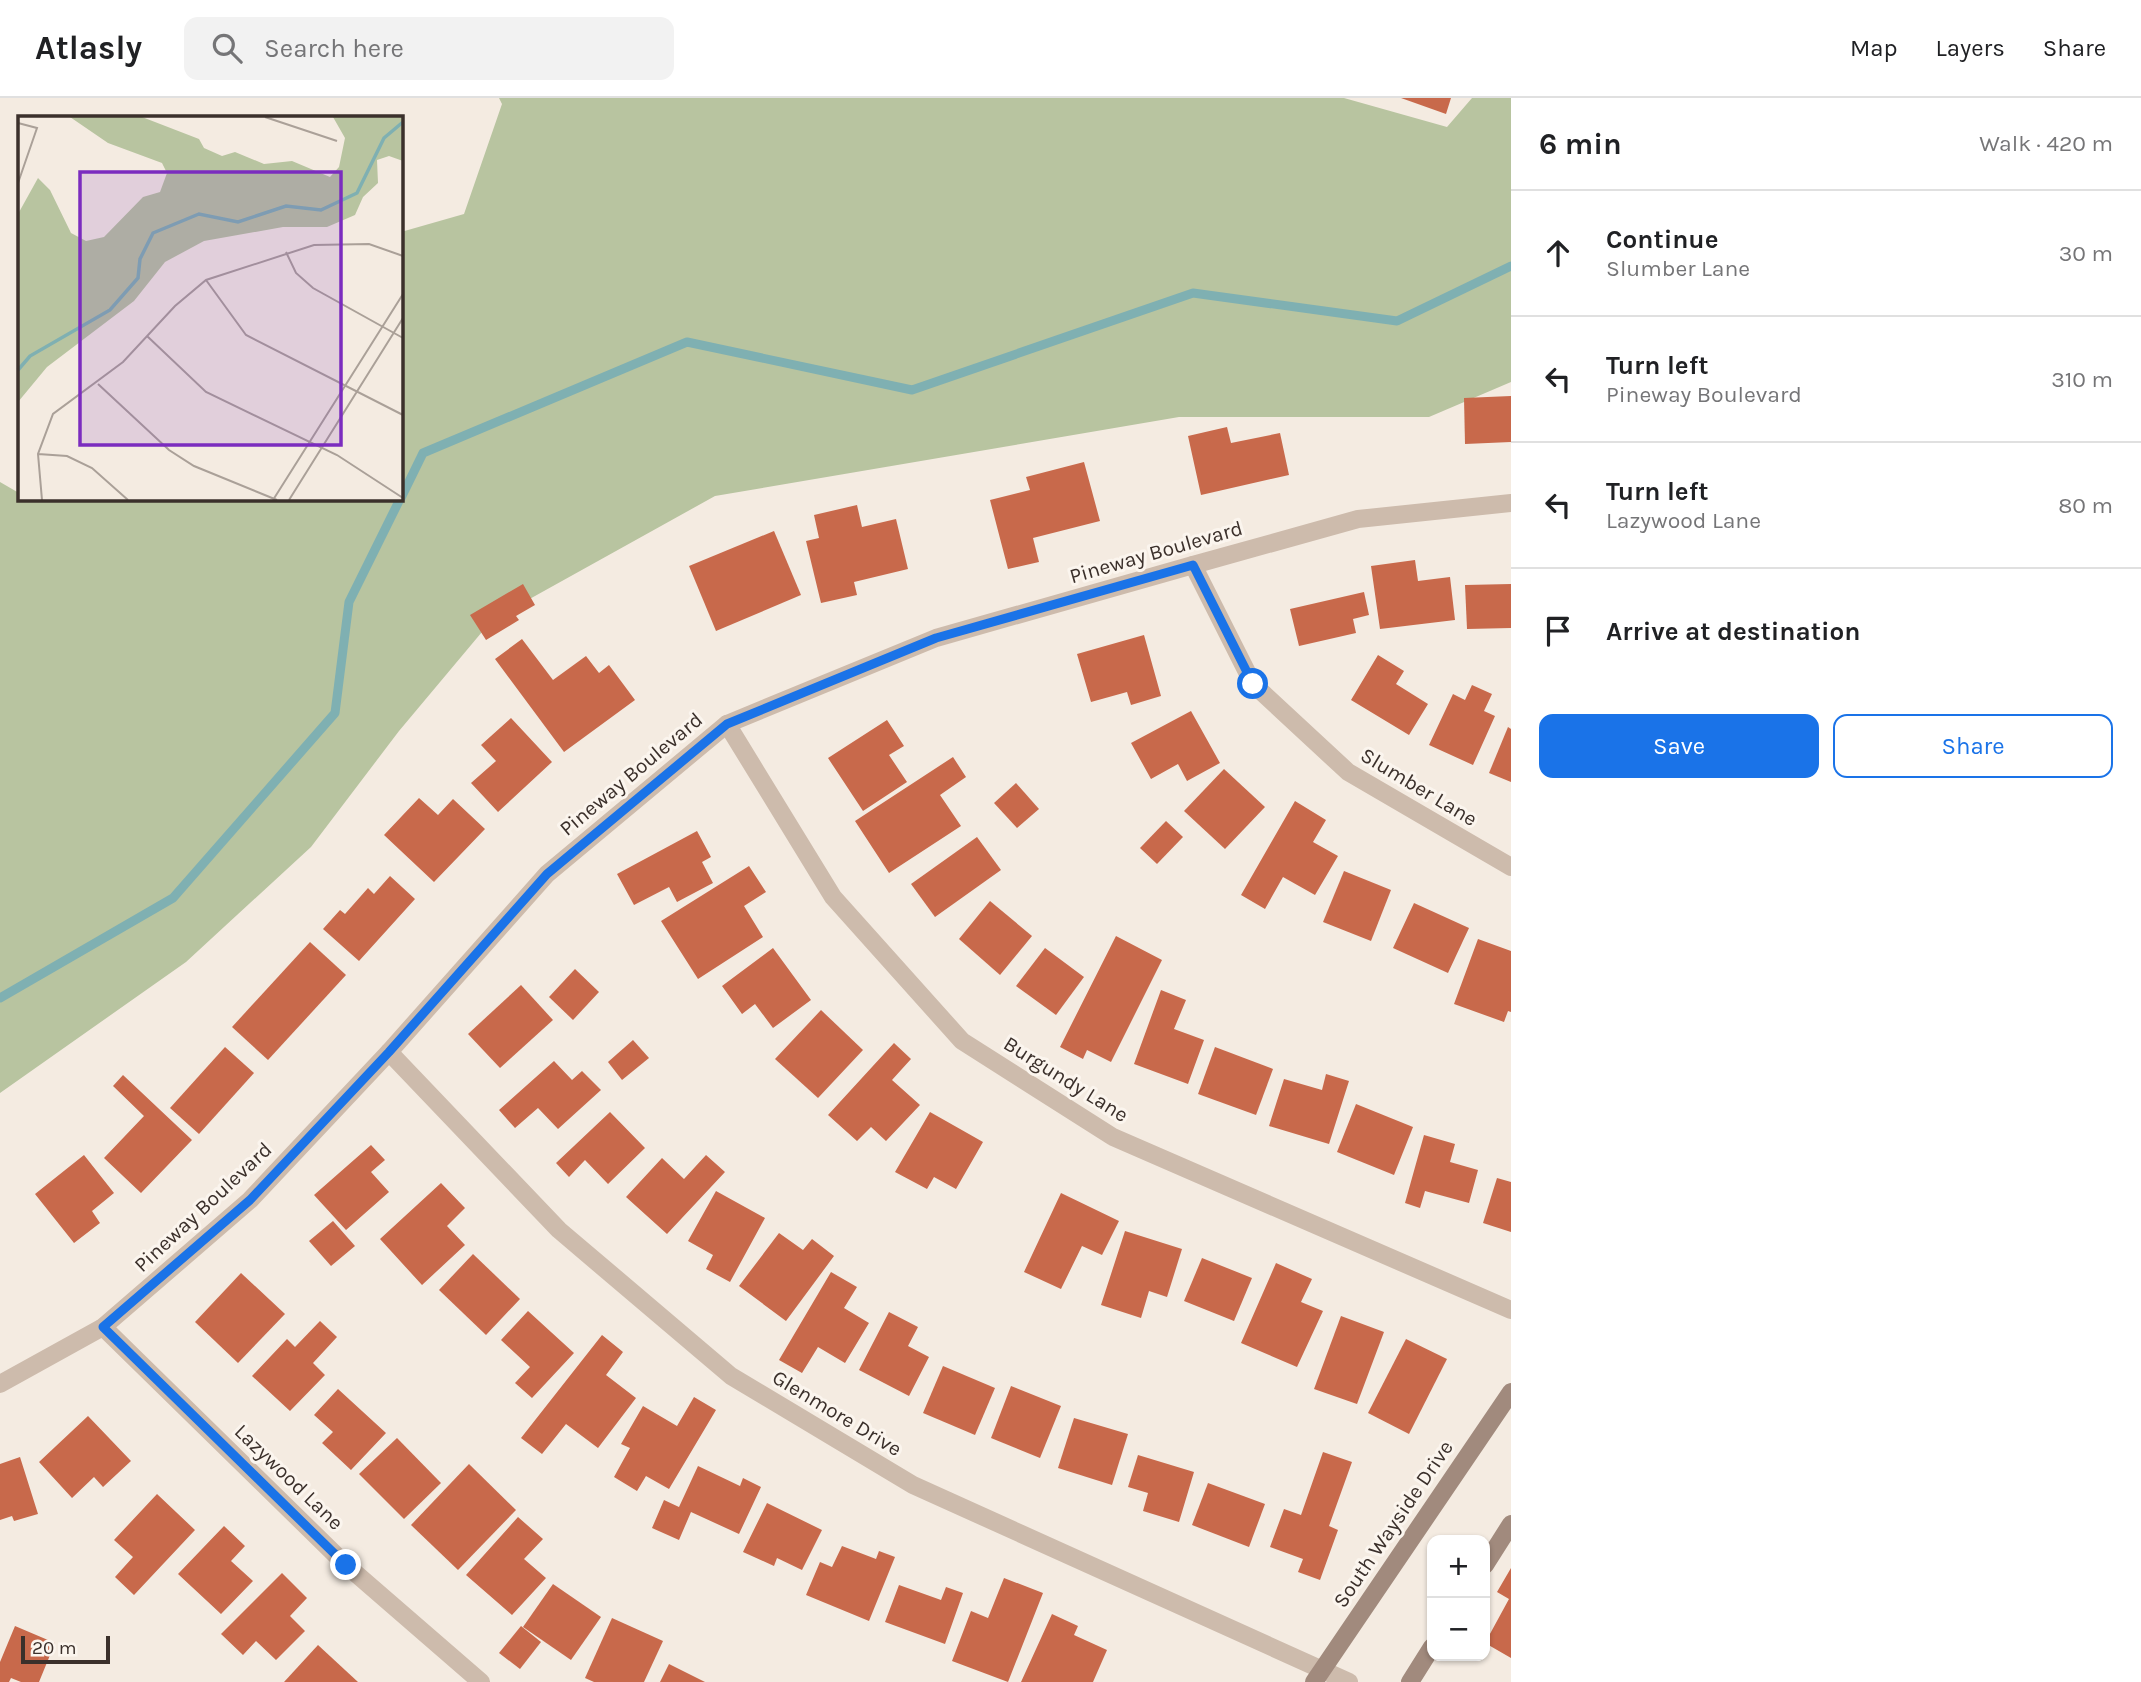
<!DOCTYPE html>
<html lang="en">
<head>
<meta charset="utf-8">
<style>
  :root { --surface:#fff; --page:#f2f2f2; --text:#202124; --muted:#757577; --line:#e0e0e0; --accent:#1a73e8 }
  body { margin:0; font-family:Karla,sans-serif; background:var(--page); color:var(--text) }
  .controls { position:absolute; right:21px; bottom:21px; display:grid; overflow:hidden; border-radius:14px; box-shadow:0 2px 5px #0004 }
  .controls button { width:63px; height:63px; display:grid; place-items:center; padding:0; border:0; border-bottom:2px solid var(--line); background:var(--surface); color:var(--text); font:35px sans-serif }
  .scale { position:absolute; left:21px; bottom:18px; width:89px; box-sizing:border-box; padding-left:7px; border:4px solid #3b302b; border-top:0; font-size:19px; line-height:24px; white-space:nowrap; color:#3b302b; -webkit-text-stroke:5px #fbf5ee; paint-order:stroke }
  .stop { position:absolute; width:21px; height:21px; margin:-16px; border:5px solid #1a73e8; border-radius:50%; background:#fff }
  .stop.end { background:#1a73e8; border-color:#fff; box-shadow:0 2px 7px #0008 }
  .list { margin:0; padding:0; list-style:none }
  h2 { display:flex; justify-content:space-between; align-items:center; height:91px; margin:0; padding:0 28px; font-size:30px }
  h2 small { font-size:23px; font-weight:400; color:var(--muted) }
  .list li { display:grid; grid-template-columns:46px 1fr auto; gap:21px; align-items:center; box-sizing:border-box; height:126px; padding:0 28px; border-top:2px solid var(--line) }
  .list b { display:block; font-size:26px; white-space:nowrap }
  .list p { margin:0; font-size:23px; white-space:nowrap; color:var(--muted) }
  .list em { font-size:23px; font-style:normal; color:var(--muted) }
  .actions { display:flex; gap:14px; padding:21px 28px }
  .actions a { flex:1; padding:16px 0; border:2px solid var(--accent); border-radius:14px; text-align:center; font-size:24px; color:var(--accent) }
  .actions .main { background:var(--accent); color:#fff }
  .icon { flex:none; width:38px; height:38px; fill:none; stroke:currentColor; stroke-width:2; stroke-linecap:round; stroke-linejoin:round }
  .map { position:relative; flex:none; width:1511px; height:1584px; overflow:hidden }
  header { display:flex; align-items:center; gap:42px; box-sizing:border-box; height:98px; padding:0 35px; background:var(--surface); border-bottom:2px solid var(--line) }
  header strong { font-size:33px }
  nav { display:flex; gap:38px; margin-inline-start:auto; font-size:24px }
  .search { width:490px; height:63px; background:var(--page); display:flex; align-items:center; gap:18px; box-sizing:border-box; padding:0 24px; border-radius:14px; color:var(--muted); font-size:26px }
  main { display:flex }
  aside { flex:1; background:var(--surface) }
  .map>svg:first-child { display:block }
  .green { fill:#b8c4a0 }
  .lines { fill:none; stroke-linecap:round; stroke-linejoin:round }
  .stream { stroke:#7fb0b2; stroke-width:9 }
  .building { fill:#c8694b }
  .minor { stroke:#cdbbac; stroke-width:18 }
  .secondary { stroke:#a18a7d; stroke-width:18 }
  .route { stroke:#1a73e8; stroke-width:9 }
  .labels { text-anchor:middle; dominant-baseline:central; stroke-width:6; stroke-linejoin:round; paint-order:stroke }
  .street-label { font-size:21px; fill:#3b302b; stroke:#fbf5ee }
  .inset-river { fill:none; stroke:#7fb0b2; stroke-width:3.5 }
  .inset-road { fill:none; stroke:#aaa098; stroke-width:2 }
  .view { fill:#7b2cbf; fill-opacity:0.15; stroke:#7b2cbf; stroke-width:3.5 }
  .inset-edge { fill:none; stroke:#3b302b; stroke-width:3.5 }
</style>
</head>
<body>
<header>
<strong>Atlasly</strong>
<div class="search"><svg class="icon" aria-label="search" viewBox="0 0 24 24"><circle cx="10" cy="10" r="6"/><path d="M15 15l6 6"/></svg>Search here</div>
<nav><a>Map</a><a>Layers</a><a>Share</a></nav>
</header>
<main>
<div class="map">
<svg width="1511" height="1584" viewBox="0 0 1511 1584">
  <rect width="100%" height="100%" fill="#f4ebe1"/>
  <polygon class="green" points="499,0 1344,0 1447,29 1472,0 1511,0 1511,284 1429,319 1179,319 715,398 492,522 399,633 311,749 186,864 0,995 0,384 19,395 19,401 33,403 401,401 401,134 464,116 502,6"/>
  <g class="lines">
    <g class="stream">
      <polyline points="401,400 423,355 687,244 912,292 1193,195 1397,223 1511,168"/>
      <polyline points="0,900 173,800 335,615 349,504 400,401"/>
    </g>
  </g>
  <g class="building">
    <polygon points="1401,0 1451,0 1446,16"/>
    <polygon points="1511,298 1511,344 1465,346 1464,300"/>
    <polygon points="1227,329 1231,345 1280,335 1289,377 1201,397 1188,338"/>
    <polygon points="1084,364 1100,423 1033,440 1039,464 1008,471 990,402 1030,392 1026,379"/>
    <polygon points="857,407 862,429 896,421 908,471 854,484 857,497 821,505 806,443 819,440 814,417"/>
    <polygon points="774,433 801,497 716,533 689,468"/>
    <polygon points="1415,462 1418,483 1450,479 1455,522 1380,531 1371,468"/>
    <polygon points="523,486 535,507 516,518 519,522 486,542 470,517"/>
    <polygon points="1511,486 1511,530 1467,531 1465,487"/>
    <polygon points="1364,494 1369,517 1353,521 1356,535 1299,548 1290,511"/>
    <polygon points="1144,537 1161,598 1131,607 1127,594 1091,604 1077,556"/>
    <polygon points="522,541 553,582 586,558 599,575 609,567 635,602 564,654 495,561"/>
    <polygon points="1378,557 1404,573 1396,586 1428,606 1409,637 1351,602"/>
    <polygon points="1472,587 1492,596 1484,613 1495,618 1473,667 1429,647 1453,596 1465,602"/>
    <polygon points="1191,613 1220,665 1187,683 1178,666 1151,681 1131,645"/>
    <polygon points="511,620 552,664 498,714 471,685 496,663 481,647"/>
    <polygon points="887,622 904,648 889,657 907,684 863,713 828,660"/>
    <polygon points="1508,629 1511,631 1511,684 1489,675"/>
    <polygon points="953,659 966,679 940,697 961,728 889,775 855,723"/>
    <polygon points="1224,671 1265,709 1225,751 1184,713"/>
    <polygon points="1016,685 1039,711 1017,730 994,705"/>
    <polygon points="419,700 438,717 453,701 485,731 434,784 384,737"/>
    <polygon points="1295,703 1326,722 1313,744 1338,758 1315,797 1283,779 1265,811 1241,797"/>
    <polygon points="1166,723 1183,739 1157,766 1140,750"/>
    <polygon points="697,733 711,759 702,764 713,785 677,804 669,789 634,807 617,776"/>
    <polygon points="977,739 1001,772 935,819 911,786"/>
    <polygon points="749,768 766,794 744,808 763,839 698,881 661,823"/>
    <polygon points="1344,773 1391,792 1371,843 1323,824"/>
    <polygon points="390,778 415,801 359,863 323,831 340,812 345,816 368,790 374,796"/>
    <polygon points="990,803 1032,838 1000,877 959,841"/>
    <polygon points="1414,805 1469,830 1448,875 1393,850"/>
    <polygon points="1116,838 1162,862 1111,964 1087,952 1083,961 1060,949"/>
    <polygon points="1478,841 1511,853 1511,914 1508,913 1504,924 1454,906"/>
    <polygon points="310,844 346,877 268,962 232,929"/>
    <polygon points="773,850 811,902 773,930 755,906 742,916 722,888"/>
    <polygon points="1045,850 1084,879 1056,917 1016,888"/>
    <polygon points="575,871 599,894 573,922 549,899"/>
    <polygon points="521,887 553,922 500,970 468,936"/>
    <polygon points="1161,892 1186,902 1174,931 1204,942 1188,986 1134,966"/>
    <polygon points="821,912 863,952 818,1000 775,961"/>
    <polygon points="633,942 649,960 622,982 608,964"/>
    <polygon points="894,945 911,961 892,982 920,1007 886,1043 871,1029 857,1043 828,1017"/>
    <polygon points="225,949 254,975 199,1036 170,1010"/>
    <polygon points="1215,949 1273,971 1256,1017 1198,996"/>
    <polygon points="554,963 572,982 582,973 601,992 558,1031 538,1010 515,1030 499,1012"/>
    <polygon points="1326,976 1349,983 1329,1046 1269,1028 1284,981 1322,992"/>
    <polygon points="123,977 192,1042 141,1095 104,1060 144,1018 113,988"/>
    <polygon points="1356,1006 1413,1029 1394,1077 1337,1054"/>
    <polygon points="610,1014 645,1050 608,1086 585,1062 569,1079 556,1065"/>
    <polygon points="930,1014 983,1044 956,1091 934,1079 927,1091 895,1074"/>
    <polygon points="1424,1037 1455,1046 1450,1064 1478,1072 1469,1105 1425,1093 1420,1110 1405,1105"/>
    <polygon points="371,1047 385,1062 371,1074 389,1094 346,1132 314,1097"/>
    <polygon points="84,1057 114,1095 92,1113 100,1125 74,1145 35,1096"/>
    <polygon points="706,1057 725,1074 667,1136 626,1099 662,1060 684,1081"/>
    <polygon points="1497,1080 1511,1084 1511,1134 1483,1125"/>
    <polygon points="441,1085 465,1110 447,1128 465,1147 422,1187 380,1141"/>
    <polygon points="716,1093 765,1120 730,1184 706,1171 713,1157 688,1143"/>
    <polygon points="1061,1095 1119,1123 1102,1157 1082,1148 1061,1191 1024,1174"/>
    <polygon points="333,1123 355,1148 331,1168 309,1143"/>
    <polygon points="1125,1133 1182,1151 1167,1199 1149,1193 1141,1220 1101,1207"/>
    <polygon points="779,1135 803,1152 812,1141 834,1158 786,1223 739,1188"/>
    <polygon points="473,1156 520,1201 486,1237 439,1192"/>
    <polygon points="1202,1160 1252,1180 1234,1223 1184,1203"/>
    <polygon points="1276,1165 1312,1181 1301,1204 1323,1213 1297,1269 1241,1245"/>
    <polygon points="831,1174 857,1189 844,1210 869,1225 845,1265 818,1249 802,1275 779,1262"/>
    <polygon points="241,1175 285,1216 238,1265 195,1224"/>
    <polygon points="528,1213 574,1255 532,1300 515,1285 530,1269 501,1242"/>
    <polygon points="889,1214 918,1229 908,1248 929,1259 909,1298 859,1272"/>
    <polygon points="1341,1218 1384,1234 1357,1306 1314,1291"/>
    <polygon points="320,1223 337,1239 313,1265 325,1277 290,1313 252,1278 287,1241 295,1249"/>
    <polygon points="602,1237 623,1254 606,1277 636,1300 598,1350 566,1326 542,1356 521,1340"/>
    <polygon points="1406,1241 1447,1261 1409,1336 1368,1315"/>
    <polygon points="943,1268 995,1290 975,1337 923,1315"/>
    <polygon points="1011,1288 1061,1308 1040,1360 991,1340"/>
    <polygon points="338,1291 386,1335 351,1372 322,1345 333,1334 314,1317"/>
    <polygon points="694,1299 716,1312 669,1391 646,1378 637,1393 614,1379 630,1350 621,1346 643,1308 677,1328"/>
    <polygon points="88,1318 131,1363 103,1389 94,1379 72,1400 39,1364"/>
    <polygon points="1074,1320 1128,1336 1112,1387 1058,1370"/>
    <polygon points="397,1340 441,1385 404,1421 359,1376"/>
    <polygon points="1323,1354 1352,1364 1329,1428 1338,1432 1320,1482 1298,1474 1303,1461 1270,1449 1284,1411 1301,1417"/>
    <polygon points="1138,1357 1194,1374 1179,1424 1143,1413 1148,1395 1128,1389"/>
    <polygon points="20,1359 38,1416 14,1423 12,1418 0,1422 0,1366"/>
    <polygon points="469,1366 516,1412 458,1472 411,1427"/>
    <polygon points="698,1368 740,1388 743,1380 761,1389 739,1436 691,1414 679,1442 652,1430 664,1402 679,1409"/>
    <polygon points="1208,1385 1265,1406 1249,1449 1192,1427"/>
    <polygon points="157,1396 195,1432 134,1497 115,1479 133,1459 114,1442"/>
    <polygon points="767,1405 822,1432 802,1472 777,1460 774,1468 743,1454"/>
    <polygon points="518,1419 543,1441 524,1461 546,1480 512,1517 466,1477"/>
    <polygon points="224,1428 245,1448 231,1463 253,1483 221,1516 178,1476"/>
    <polygon points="842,1448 876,1461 879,1453 895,1459 869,1523 806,1497 820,1464 832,1469"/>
    <polygon points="1511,1470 1511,1560 1485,1545 1509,1501 1497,1494"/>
    <polygon points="282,1475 307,1500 290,1518 305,1533 276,1562 256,1543 243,1557 221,1536"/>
    <polygon points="1004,1480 1043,1495 1008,1584 952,1563 971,1513 988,1520"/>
    <polygon points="553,1486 601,1519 571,1562 523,1529"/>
    <polygon points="899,1487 941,1502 946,1489 963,1495 945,1546 885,1524"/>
    <polygon points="1052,1516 1078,1528 1074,1537 1107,1552 1093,1584 1021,1584"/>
    <polygon points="612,1520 663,1543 644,1584 594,1584 585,1580"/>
    <polygon points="15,1528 55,1545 39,1584 21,1584 11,1580 9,1584 0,1584 0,1564"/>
    <polygon points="521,1528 541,1544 520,1571 499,1555"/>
    <polygon points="318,1547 358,1584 284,1584"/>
    <polygon points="669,1566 705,1584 660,1584"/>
  </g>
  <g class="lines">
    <g class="minor">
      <polyline points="1193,467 1253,586 1348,674 1511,769"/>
      <polyline points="727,626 833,799 962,943 1113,1039 1511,1212"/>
      <polyline points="389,954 559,1132 731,1278 913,1387 1349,1584"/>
      <polyline points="103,1229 346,1467 481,1584"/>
      <polyline points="0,1286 103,1229 250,1102 389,954 547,776 727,626 936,540 1193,467 1358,421 1511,405"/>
    </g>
    <g class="secondary">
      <polyline points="1485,1467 1511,1426"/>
      <polyline points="1314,1584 1511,1294"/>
      <polyline points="1410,1584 1432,1549"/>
    </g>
  </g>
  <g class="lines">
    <polyline class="route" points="346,1467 103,1229 250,1102 389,954 547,776 727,626 936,540 1193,467 1253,586"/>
  </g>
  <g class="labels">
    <g class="street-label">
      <text transform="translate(1156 454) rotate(-16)">Pineway Boulevard</text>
      <text transform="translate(631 676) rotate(-40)">Pineway Boulevard</text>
      <text transform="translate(1419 689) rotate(31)">Slumber Lane</text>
      <text transform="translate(1066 981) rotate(32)">Burgundy Lane</text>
      <text transform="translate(203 1109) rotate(-43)">Pineway Boulevard</text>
      <text transform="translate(837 1315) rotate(31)">Glenmore Drive</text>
      <text transform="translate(289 1379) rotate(44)">Lazywood Lane</text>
      <text transform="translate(1393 1426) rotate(-56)">South Wayside Drive</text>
    </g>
  </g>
  <g transform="translate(18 18)">
    <rect width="385" height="385" fill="#f4ebe1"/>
    <path d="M52 1H124L181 23 186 32 204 40 217 36 246 48 274 45 312 61 321 51 327 22 315 1H385V45L371 40 359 44 360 67 345 81 337 99 309 111H265L186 125 147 146 116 185 29 251 0 286V98L20 62 32 74 53 117 68 125 86 121 125 81 142 76 149 57 144 47 90 27Z" fill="#b8c4a0"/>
    <path class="inset-river" d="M0 254 12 240 92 194 120 162 122 143 135 117 181 98 220 106 268 90 303 94 339 77 366 22 385 6"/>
    <path class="inset-road" d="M247 1 319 25M0 7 19 12 0 67M268 136 278 157 295 172 385 222M188 164 228 219 385 299M129 220 188 276 319 339 385 382M80 268 151 334 176 350 259 384M20 338 49 340 74 352 110 384M24 384 20 338 35 298 105 246 157 190 188 164 296 129 351 128 385 140M255 384 385 178M271 384 385 202"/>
    <path class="view" d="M62 56H323V329H62Z"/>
    <rect width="385" height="385" class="inset-edge"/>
  </g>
</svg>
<div class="controls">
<button>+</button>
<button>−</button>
</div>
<div class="scale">20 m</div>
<div class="stop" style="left:1253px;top:586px"></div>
<div class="stop end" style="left:346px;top:1467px"></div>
</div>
<aside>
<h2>6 min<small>Walk · 420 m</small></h2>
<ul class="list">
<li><svg class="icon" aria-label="ahead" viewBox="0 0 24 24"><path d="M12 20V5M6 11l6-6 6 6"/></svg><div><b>Continue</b><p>Slumber Lane</p></div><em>30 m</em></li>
<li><svg class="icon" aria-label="left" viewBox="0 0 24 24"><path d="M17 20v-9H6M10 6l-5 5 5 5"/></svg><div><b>Turn left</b><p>Pineway Boulevard</p></div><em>310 m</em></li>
<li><svg class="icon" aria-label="left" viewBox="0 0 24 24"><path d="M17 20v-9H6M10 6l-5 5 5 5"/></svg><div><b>Turn left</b><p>Lazywood Lane</p></div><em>80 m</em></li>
<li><svg class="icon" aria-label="arrive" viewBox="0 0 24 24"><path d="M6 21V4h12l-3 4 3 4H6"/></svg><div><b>Arrive at destination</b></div></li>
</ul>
<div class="actions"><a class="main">Save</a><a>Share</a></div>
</aside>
</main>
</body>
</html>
